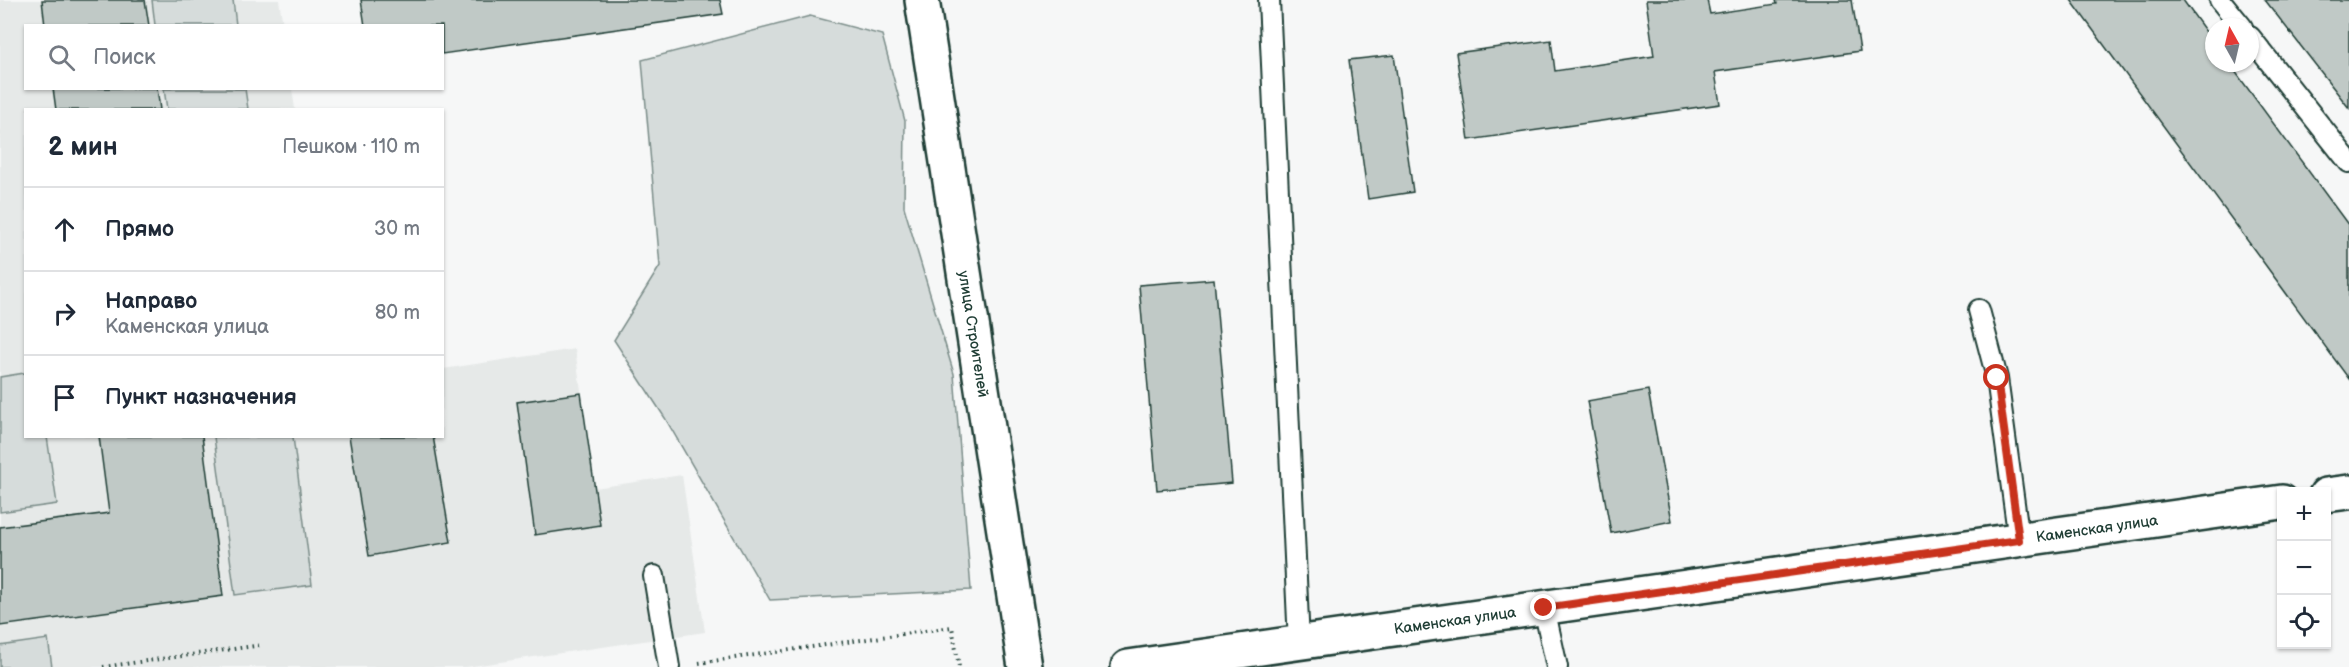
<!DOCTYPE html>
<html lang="ru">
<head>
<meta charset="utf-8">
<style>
  :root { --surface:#fff; --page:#f6f6f7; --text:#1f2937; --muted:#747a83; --line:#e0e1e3 }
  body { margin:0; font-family:"Balsamiq Sans",sans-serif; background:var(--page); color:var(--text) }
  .controls { position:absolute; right:18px; bottom:18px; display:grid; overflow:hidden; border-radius:0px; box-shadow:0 2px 4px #0004 }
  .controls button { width:54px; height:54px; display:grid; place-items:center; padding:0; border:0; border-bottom:2px solid var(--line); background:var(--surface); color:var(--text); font:30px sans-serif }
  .compass { position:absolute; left:2205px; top:18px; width:54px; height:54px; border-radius:50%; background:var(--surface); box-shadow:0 2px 4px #0004; rotate:352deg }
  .stop { position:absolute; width:18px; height:18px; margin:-14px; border:4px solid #c8321e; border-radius:50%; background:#fff }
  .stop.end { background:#c8321e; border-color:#fff; box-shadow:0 2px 6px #0008 }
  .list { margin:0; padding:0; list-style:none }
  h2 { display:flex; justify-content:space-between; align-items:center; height:78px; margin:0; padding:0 24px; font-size:26px }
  h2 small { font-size:20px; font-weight:400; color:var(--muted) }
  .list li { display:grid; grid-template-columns:39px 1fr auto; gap:18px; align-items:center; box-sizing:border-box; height:84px; padding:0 24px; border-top:2px solid var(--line) }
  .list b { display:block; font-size:22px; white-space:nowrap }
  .list p { margin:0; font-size:20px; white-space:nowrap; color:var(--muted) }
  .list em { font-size:20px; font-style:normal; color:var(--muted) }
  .icon { flex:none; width:33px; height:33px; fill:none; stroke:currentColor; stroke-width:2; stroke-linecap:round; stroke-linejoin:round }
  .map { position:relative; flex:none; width:2349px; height:667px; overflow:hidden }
  .search { position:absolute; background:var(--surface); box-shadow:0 2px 4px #0004; left:24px; top:24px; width:420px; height:66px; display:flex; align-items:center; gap:15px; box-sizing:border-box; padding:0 21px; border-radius:0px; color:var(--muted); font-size:22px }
  .panel { position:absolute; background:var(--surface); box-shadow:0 2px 4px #0004; left:24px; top:108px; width:420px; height:330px; border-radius:0px }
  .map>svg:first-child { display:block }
  .built { fill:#e6e9e8 }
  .green { fill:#d6dcdb; stroke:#7a8c88; stroke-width:1.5 }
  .building { fill:#c0c9c6; stroke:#1f3d34; stroke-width:1.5 }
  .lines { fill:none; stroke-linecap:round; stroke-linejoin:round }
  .service-casing { stroke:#1f3d34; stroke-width:24 }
  .minor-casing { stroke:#1f3d34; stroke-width:38 }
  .path { stroke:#1f3d34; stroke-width:4; stroke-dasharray:1.5 4.5; stroke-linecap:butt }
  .service { stroke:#fff; stroke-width:20 }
  .minor { stroke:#fff; stroke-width:33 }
  .route { stroke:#c8321e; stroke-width:8 }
  .labels { text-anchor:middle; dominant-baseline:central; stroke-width:5; stroke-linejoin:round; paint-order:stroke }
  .street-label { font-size:15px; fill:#1f3d34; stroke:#fff }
</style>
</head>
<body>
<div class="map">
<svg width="2349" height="667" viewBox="0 0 2349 667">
  <rect width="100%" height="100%" fill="#f6f7f7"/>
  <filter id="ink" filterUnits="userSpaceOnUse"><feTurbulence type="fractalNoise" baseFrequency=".0167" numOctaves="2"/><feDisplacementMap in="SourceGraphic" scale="12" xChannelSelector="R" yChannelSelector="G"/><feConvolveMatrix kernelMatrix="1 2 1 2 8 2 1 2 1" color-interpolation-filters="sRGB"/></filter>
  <g filter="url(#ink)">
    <polygon class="built" points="0,0 279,0 283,25 26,26 26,88 292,89 295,109 26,110 26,436 442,436 443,369 575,349 595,488 682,475 705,632 466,667 0,667"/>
    <g class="green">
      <polygon points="152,0 233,0 236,25 155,25"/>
      <polygon points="810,16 882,35 905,121 904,207 954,374 971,590 770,600 665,418 614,340 660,266 642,60"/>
      <polygon points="164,89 245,89 248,109 167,109"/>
      <polygon points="25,373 26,436 47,437 57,504 0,512 0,377"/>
      <polygon points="214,437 293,437 312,585 235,595"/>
      <polygon points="48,639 52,667 0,667 0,646"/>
    </g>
    <g class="building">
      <polygon points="42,0 145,0 149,26 45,26"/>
      <polygon points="361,0 720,0 723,14 442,54 442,26 365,26"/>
      <polygon points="1646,0 1707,0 1710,14 1777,4 1776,0 1852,0 1860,51 1715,72 1720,104 1469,140 1456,53 1551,40 1555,71 1654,56"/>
      <polygon points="2071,0 2183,0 2214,43 2214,63 2229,63 2349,226 2349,379"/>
      <polygon points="2265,0 2349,0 2349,108"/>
      <polygon points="1394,55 1413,192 1368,199 1349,60"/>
      <polygon points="53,88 157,88 160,110 56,110"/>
      <polygon points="1214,279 1232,483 1157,490 1139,285"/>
      <polygon points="1648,390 1672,521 1611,533 1587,401"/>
      <polygon points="581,393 600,525 535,535 517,402"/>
      <polygon points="99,436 202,436 223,596 0,626 0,527 109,513"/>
      <polygon points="349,436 433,436 451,542 369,556"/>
    </g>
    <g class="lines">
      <g class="service-casing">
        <g id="service">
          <polyline points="1269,0 1299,643"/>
          <polyline points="2220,0 2242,27"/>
          <polyline points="2250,37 2349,162"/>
          <polyline points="1979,310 1997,378 2019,540"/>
          <polyline points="654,576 669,667"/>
          <polyline points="1544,608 1557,667"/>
        </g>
      </g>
      <g class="minor-casing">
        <g id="minor">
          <polyline points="922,0 1025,667"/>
          <polyline points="2326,495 2349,492"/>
          <polyline points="1128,667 2282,502"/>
        </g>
      </g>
      <g class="path">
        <polyline points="699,663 952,627 959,667"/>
        <polyline points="103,667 262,645"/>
      </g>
      <use href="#service" class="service"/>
      <use href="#minor" class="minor"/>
    </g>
  </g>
  <g class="lines" filter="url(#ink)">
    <polyline class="route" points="1544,608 2019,540 1997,378"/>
  </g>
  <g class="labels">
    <g class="street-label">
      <text transform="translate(973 334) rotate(81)">улица Строителей</text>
      <text transform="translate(2097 529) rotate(-8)">Каменская улица</text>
      <text transform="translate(1455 621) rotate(-8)">Каменская улица</text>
    </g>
  </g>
</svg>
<div class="controls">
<button>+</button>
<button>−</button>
<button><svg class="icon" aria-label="locate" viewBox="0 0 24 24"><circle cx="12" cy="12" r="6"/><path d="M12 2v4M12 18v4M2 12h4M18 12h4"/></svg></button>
</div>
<svg class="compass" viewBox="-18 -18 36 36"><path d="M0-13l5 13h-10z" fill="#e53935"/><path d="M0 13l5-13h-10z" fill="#747a83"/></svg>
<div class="stop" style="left:1997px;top:378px"></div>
<div class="stop end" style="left:1544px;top:608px"></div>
<div class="search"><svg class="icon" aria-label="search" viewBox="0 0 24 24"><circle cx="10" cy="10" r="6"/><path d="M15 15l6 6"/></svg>Поиск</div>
<section class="panel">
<h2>2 мин<small>Пешком · 110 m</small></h2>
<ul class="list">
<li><svg class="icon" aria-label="ahead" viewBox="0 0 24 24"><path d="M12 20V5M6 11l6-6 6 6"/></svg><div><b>Прямо</b></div><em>30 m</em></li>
<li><svg class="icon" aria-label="right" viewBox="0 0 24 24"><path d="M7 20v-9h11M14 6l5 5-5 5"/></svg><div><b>Направо</b><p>Каменская улица</p></div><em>80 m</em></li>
<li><svg class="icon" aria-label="arrive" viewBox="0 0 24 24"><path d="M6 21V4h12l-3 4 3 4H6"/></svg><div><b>Пункт назначения</b></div></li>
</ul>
</section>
</div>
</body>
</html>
